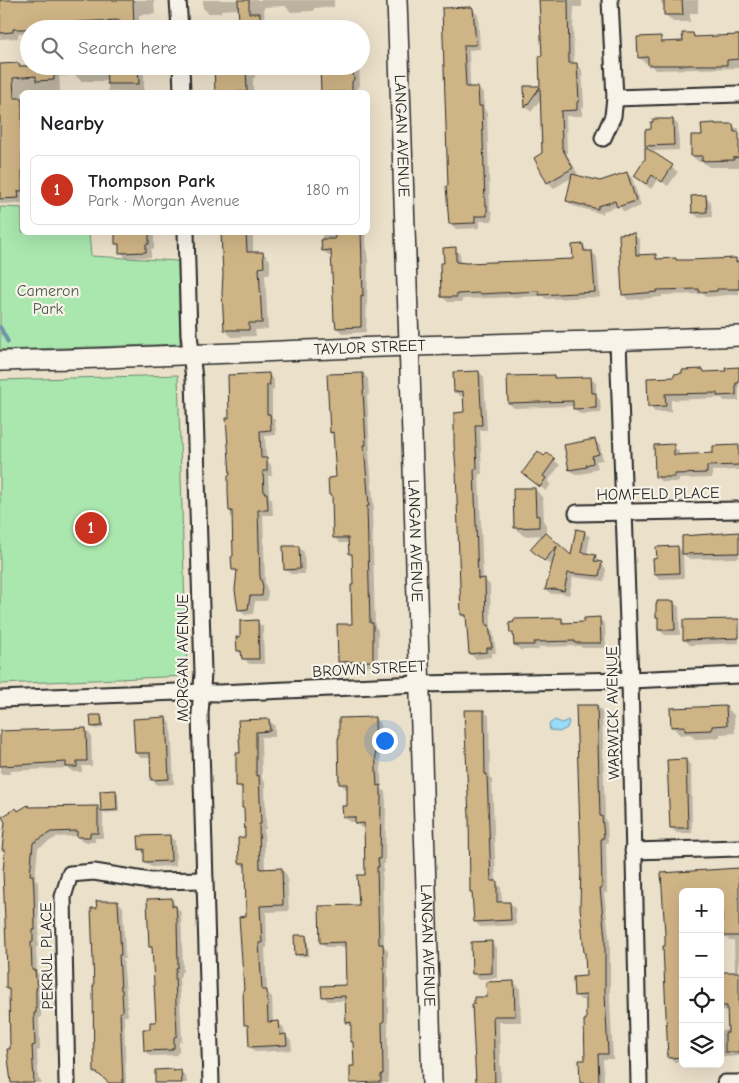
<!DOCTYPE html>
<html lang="en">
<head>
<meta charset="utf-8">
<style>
  :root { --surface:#fff; --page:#f6f6f6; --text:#202124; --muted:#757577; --line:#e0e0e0; --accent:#c8321e }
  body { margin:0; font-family:"Comic Neue",sans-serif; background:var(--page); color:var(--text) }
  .controls { position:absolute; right:15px; bottom:15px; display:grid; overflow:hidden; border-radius:8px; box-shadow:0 5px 20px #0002 }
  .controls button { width:45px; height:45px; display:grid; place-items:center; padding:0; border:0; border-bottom:1px solid var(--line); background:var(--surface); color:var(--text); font:25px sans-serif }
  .you { position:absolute; left:384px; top:740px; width:18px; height:18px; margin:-12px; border:4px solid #fff; border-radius:50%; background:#1a73e8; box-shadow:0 0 0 8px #1a73e833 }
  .badge { display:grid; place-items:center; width:32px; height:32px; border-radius:50%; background:var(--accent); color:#fff; font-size:16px; font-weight:700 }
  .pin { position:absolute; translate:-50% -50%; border:2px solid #fff; box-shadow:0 1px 5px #0006 }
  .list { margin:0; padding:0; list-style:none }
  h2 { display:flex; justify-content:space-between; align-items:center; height:65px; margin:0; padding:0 20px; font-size:21px }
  h2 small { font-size:16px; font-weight:400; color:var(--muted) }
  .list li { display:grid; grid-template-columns:32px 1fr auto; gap:15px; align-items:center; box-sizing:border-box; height:70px; margin:0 10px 10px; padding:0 10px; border:1px solid var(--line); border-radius:8px }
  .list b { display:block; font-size:19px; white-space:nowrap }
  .list p { margin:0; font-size:16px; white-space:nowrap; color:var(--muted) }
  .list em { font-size:16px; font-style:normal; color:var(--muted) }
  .icon { flex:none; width:28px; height:28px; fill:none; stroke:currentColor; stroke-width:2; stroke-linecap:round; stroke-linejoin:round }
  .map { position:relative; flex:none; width:739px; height:1083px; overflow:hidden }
  .search { position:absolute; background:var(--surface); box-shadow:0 5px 20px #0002; left:20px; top:20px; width:350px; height:55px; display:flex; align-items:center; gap:12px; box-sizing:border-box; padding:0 18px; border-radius:28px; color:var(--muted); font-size:19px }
  .panel { position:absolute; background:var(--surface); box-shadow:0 5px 20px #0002; left:20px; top:90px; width:350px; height:145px; border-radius:8px }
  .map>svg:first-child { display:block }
  .green { fill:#a9e7ae; stroke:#6a896c }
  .water { fill:#97dcf9; stroke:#6c95a7 }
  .shadow { fill:#0003 }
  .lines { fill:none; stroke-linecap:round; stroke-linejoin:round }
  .stream { stroke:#6c95a7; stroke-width:4 }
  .building { fill:#cfb485; stroke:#2b2b2b }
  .minor-casing { stroke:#2b2b2b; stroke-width:19 }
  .tertiary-casing { stroke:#2b2b2b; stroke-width:22 }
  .minor { stroke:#f7f3e8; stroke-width:15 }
  .tertiary { stroke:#f7f3e8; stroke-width:19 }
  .labels { text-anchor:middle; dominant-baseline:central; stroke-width:4.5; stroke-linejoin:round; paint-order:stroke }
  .street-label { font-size:16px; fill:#2b2b2b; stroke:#f7f3e8 }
  .park-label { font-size:16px; fill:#4a5a4c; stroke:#f7f3e8 }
</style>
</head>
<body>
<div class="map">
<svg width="739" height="1083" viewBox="0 0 739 1083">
  <rect width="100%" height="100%" fill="#ebe0ca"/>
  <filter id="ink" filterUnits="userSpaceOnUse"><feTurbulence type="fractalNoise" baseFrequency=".02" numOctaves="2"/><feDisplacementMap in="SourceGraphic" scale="10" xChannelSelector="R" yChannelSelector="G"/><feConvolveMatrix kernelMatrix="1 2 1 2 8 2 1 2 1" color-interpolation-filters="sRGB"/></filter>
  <g filter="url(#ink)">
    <g class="green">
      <polygon points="0,207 22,208 22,232 89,233 91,256 178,261 180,344 0,350"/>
      <polygon points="178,375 187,676 0,684 0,380"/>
    </g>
    <polygon class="water" points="555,720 562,723 568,720 569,722 567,728 559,732 550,730 549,724"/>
    <g class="shadow">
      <polygon points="0,0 154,0 155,14 139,15 139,29 121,29 121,26 94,27 94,29 29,29 29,33 18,34 18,38 0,39"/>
      <polygon points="203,0 334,0 334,7 314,8 314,11 291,12 285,6 264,7 265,29 241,29 239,9 221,10 221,13 208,13 203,8"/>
      <polygon points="539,0 582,0 582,7 574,7 573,28 574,65 576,64 582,70 584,107 582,107 582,116 566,116 567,155 578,174 575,176 600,182 626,173 632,178 641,206 624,212 619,206 603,211 603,214 573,206 567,201 573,177 554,188 548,182 543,154 542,98 531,112 526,107 526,87 541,87 543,57"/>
      <polygon points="661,0 698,0 698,13 690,13 690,22 673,22 665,14 665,7 661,3"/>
      <polygon points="443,9 472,9 478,15 480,49 469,50 470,88 478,88 483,93 484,109 487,113 490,210 492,212 492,221 480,221 480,228 456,229 450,223"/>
      <polygon points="693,34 697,38 734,37 734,34 739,34 739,68 655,70 649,62 645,63 639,57 660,38 665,43 684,42"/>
      <polygon points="0,65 29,65 29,66 59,71 60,92 22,92 22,203 0,204"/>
      <polygon points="75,66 144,66 144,92 108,92 108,81 81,81 75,75"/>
      <polygon points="215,66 255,66 255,78 253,78 253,92 216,92"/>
      <polygon points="321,66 359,66 360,85 357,88 357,92 322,92"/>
      <polygon points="673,120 678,125 679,150 652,151 646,145 652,131"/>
      <polygon points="733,125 736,128 739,128 739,167 709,167 703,162 699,162 692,156 703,136"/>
      <polygon points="646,149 678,172 668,186 658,179 651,189 635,176 647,159"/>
      <polygon points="706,196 711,202 712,217 699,218 693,212"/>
      <polygon points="116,232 152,232 154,234 154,249 151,249 151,257 126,258 121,252 120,248 117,244"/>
      <polygon points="221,232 253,232 253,253 263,253 270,260 270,274 265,274 268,329 255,330 256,336 232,337 225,330 224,274"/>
      <polygon points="322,232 365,232 368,262 366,332 343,334 337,328 333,256 329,256 323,250"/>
      <polygon points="634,235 640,240 640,256 655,255 660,260 677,261 735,259 739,261 739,294 706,297 703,294 662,295 662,297 628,300 623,294"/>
      <polygon points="583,245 588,252 592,252 597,257 600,297 546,299 543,296 462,299 462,302 448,302 442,297 445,264 455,249 460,254 461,264 574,260"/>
      <polygon points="739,368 739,401 724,401 722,398 671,400 671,412 655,412 649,406 675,378 703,370 705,373 727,372"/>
      <polygon points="479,372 484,377 487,430 480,430 482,474 479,474 483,580 485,580 490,585 491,630 493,632 496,653 492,653 492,657 476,659 470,654 467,620 462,615 465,414 465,396 460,396 455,391"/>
      <polygon points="363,374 368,379 369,395 367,395 370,450 369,450 374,511 372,511 375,626 378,630 378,666 345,667 340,661 353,625 354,586 353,556 350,553 350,543 340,543 335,538 333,497 330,495 337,478 335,436 331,432"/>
      <polygon points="269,375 274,380 274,390 272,390 272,417 275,420 276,435 265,436 266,459 271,465 272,476 268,476 269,496 272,500 273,515 263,515 265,583 268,592 267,601 255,601 253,614 245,615 239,609 238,573 233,569 235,558 233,514 230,511 230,419"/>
      <polygon points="554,376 557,379 591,378 596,383 596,396 600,400 601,413 580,414 574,408 574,406 514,408 509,403"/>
      <polygon points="595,440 600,446 603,460 596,461 598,468 591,470 591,472 575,475 570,470"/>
      <polygon points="673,446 679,451 679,456 715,455 739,447 739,470 712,471 712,478 679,479 679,482 662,482 656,477"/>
      <polygon points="547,454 560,465 548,481 551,484 546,491 528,478"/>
      <polygon points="535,489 543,498 544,522 547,525 547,536 571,558 584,532 590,537 587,554 595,556 606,569 604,581 573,577 569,595 560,593 551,594 546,589 554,560 550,565 537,554 544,535 524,536 515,528"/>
      <polygon points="739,534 739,558 689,559 683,553 684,578 660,579 655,574 677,547 684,553"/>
      <polygon points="298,547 304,552 305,574 291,574 285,569"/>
      <polygon points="673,602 679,607 680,635 665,635 659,630 659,618 657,617"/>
      <polygon points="562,619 566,624 585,623 599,619 605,624 606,648 582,648 580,646 538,647 539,650 520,650 515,645 515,636 511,632"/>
      <polygon points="739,620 739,643 690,645 684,639"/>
      <polygon points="257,622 263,627 264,664 249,664 238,650 242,638"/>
      <polygon points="597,706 602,711 605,820 607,823 608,843 606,843 607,893 604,893 610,944 610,1001 613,1059 603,1059 604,1083 582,1083 586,1061 587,1000 581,1000 575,995 587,977"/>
      <polygon points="726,707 734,715 735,733 720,734 720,738 695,739 690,734 680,735 672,726"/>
      <polygon points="484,711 489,716 490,778 492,780 496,882 501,888 502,903 510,903 515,908 516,925 480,927 475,921"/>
      <polygon points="100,716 103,718 103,728 95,729 92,726"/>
      <polygon points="375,718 380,723 381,778 382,789 385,792 386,803 385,864 383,864 383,872 382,872 384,946 388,951 388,1083 352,1083 351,1067 355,1067 352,1027 347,1022 346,1001 328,1001 323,996 348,986 347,947 326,947 321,942 360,906 366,876 365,828 361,828 356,822 350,822 344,817 348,807 348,789 346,789 340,783"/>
      <polygon points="166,719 171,724 174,784 157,785 152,779 151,758 141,758 136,753"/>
      <polygon points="269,720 275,726 275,737 261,737 262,779 265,782 266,829 264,829 265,870 281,869 287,875 289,911 266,912 267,948 265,948 267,992 272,997 273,1023 278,1022 284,1028 285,1035 291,1041 292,1050 256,1052 250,1047 249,1028 245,1024 248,918 246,869 240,863 246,839 243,791 238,785 241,754 240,721"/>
      <polygon points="86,730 91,735 92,766 82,766 82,772 73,772 68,768 10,771 10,774 0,774 0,732"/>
      <polygon points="686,760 691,766 692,833 677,833 671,828"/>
      <polygon points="101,792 116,792 118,794 119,812 103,813 103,838 95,838 95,842 83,842 77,836 57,837 38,848 35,879 38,882 39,934 38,934 38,947 36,947 37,973 40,976 42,994 41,1018 39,1018 40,1050 37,1051 38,1078 42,1083 12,1083 10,991 8,989 6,852 3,849 18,812 30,808 97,807 102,811"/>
      <polygon points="169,836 175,841 176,866 151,867 145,862 145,854 140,849"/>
      <polygon points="739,869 739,1056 725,1057 720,1052 720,1031 729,1030 729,1011 720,1011 720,997 724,997 735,973 734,941 730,941 725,936 720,892 683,892 683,1062 674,1062 669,1057 666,947 662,874"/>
      <polygon points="171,899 181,913 183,972 181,972 181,976 179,977 182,1041 179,1042 179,1053 177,1053 177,1055 150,1056 145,1051 152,1030 157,1023 153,949 150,946"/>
      <polygon points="118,902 123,907 125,959 123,959 128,1016 124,1016 126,1083 110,1083 95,1072 95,987 98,909"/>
      <polygon points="306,936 308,939 309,956 299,957 297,954"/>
      <polygon points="491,943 497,948 497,978 479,979 473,973"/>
      <polygon points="514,982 520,989 521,1022 499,1022 501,1083 477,1083 488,998"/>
      <polygon points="174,1072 181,1072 186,1077 187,1083 156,1083"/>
    </g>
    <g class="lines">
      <polyline class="stream" points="0,327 8,342"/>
    </g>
    <g class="building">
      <polygon points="0,0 133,0 134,29 120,29 120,20 75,22 75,27 54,27 54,29 13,29 13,32 0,33"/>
      <polygon points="238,0 249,0 249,13 260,13 260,26 239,27"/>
      <polygon points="539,0 568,0 569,63 577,63 578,83 579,101 577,102 577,110 561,111 562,148 573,168 547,183 534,158 542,153 540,87 525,108 524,86 540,86 539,56 542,56"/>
      <polygon points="664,0 682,0 683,15 664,15"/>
      <polygon points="471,7 473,8 476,45 464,45 466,87 478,87 479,106 482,106 485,205 487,205 487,216 475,216 475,223 449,224 446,186 448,186 442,8"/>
      <polygon points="682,33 693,33 694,37 739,35 739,59 727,60 727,65 648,65 648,57 638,58 637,37 661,36 661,42 683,41"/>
      <polygon points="19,63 19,66 65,66 66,75 54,75 54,80 36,81 36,76 13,78 14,98 22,98 22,191 18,191 19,198 0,199 0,64"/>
      <polygon points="106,66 138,66 139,84 107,84"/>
      <polygon points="214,66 246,66 247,92 215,92"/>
      <polygon points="320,66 352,66 354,79 352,82 352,92 321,92"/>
      <polygon points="653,119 673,119 674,145 645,146 645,130 651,129 651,122 653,122"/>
      <polygon points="715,123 715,124 733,124 734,132 739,132 739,157 733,158 734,160 701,161 703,156 691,156 691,135 702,135 701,124"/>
      <polygon points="645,147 673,165 662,182 652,175 646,184 634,176 645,159"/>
      <polygon points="627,172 636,201 617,207 615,201 598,206 598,209 566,201 572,174 600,181"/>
      <polygon points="706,195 707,212 692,213 691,196"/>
      <polygon points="115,232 149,232 149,244 146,244 146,252 119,253 119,244 115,244"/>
      <polygon points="221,232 246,232 247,252 263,252 264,267 259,268 262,323 249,323 249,330 224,330 222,293 223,274"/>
      <polygon points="334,232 361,232 363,296 361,295 361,327 336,328 335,321 334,321 331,250 322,251 321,239 335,239"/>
      <polygon points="635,233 636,255 656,254 656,259 676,258 676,260 690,260 736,258 736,262 739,261 739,289 717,289 717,291 699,292 699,289 657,290 657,292 622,295 619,234"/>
      <polygon points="583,244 584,251 592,251 595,292 539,295 539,291 480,294 480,293 457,294 457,297 441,297 440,263 444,263 443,248 456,247 456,262 466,263 573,259 572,245"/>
      <polygon points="739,367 739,383 736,383 736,395 717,396 717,393 665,394 666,406 648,407 647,378 674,377 674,374 682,373 682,370 703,369 704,372 726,371 725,368"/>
      <polygon points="479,371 482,425 475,425 477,469 474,469 478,579 485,578 486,625 489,625 492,648 487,648 487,652 469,654 466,615 461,615 456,470 454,445 454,413 464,412 463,391 454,392 453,372"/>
      <polygon points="269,373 270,385 267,385 267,414 270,414 271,430 260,431 261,458 267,458 267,471 263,471 264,493 267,493 268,510 258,510 260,577 263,586 262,596 250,596 248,609 238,610 235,590 237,570 232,570 231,557 233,556 232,511 229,511 228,492 228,475 230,475 226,418 229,418 228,375"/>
      <polygon points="363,373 364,390 363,390 366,445 364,445 369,506 367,506 370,623 373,623 373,661 338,662 337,624 352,624 351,585 353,585 352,554 349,554 348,538 333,538 332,495 329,495 328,478 336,477 333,432 330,433 327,374"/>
      <polygon points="554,375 554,378 591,377 592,393 596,393 596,408 573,409 573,401 508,403 507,376"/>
      <polygon points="595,439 599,454 592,456 593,463 586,465 587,467 569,470 564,445"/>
      <polygon points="674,444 674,455 713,453 713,446 739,445 739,465 707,466 707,473 675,474 675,477 655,477 654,445"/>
      <polygon points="538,451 544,456 547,453 555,459 543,476 546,478 540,487 522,473"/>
      <polygon points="513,488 535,488 536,516 539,515 539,527 514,528"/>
      <polygon points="576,529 585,531 581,552 596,555 594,561 602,562 599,576 568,573 564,591 554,589 545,590 557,546 544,561 530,549 545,532 571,555"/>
      <polygon points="739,532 739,553 682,554 682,536"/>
      <polygon points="283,546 299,546 300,569 284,570"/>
      <polygon points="678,546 679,573 654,574 653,559 657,558 656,547"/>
      <polygon points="657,601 674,601 675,630 658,630 658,617 656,617 656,604 657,604"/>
      <polygon points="600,617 601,643 575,643 575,641 534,642 534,645 514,645 513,633 510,633 509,623 514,622 514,619 562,618 562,623 584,622 584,618"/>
      <polygon points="739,619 739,638 683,640 683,620"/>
      <polygon points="258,620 259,659 242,659 241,651 237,651 236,637 240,637 240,621"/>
      <polygon points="576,705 597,705 600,816 602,816 604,838 601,838 602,888 600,888 605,938 605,994 608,1054 598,1054 599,1083 580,1083 579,1060 585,1060 584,1020 586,1020 586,995 574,996 573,977 586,976 585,953 584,953 580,907 581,863"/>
      <polygon points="726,706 727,725 712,726 712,730 685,731 685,726 671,727 670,708"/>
      <polygon points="464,710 484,710 485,774 487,774 491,881 497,881 497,902 510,902 511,920 474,922 472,892 470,892 469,816"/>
      <polygon points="90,715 101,715 102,726 91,727"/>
      <polygon points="166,717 169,779 151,780 150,753 135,753 133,719"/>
      <polygon points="375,717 376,771 377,786 381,785 381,797 380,859 378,859 379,867 377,867 379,944 383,944 384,962 384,1021 382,1022 383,1074 381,1074 381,1082 350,1083 350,1066 354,1066 353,1042 351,1042 351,1022 346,1023 345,996 322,997 321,986 346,985 345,942 320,943 319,906 359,905 357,875 365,875 364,823 355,824 355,817 343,817 342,806 347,806 347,784 339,784 338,738 339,738 339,718"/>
      <polygon points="269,719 270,731 256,732 256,776 259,775 261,824 259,824 260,869 282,868 283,905 260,906 262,943 259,943 262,990 267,990 268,1022 279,1021 280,1035 286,1034 287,1045 249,1047 248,1025 244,1025 243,990 244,990 239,917 246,916 245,863 239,863 238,838 245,837 244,808 242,808 242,786 236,786 236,753 240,753 238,720"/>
      <polygon points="86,728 87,761 77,761 77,767 66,767 66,762 0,766 0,731"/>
      <polygon points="686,759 688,828 670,828 667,760"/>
      <polygon points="116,790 117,810 101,811 100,791"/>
      <polygon points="28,805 29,807 98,806 98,833 90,833 90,837 77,837 77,831 51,832 33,843 30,875 33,875 34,891 35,930 33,930 33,942 31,942 32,970 35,970 37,989 36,989 36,1013 34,1013 35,1045 32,1046 34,1083 11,1083 7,1049 10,1049 9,989 6,989 6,971 7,971 3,872 5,850 2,850 5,822 2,817 16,808 18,811"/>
      <polygon points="170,835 171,861 144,862 144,849 139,850 138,836"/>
      <polygon points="739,868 739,936 723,936 721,892 683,892 683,1057 668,1058 663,946 665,946 665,933 661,873"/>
      <polygon points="172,898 172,906 176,906 177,920 178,967 176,968 176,972 175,972 177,1036 174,1037 174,1048 172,1048 172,1050 144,1051 143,1029 150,1029 150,1022 156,1022 152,947 149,947 147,899"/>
      <polygon points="96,901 118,901 121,955 119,955 121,990 122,990 123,1011 120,1012 123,1083 109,1083 97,1073 94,1073 93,986 94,986 91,908 97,908"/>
      <polygon points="294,935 306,935 307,954 295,955"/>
      <polygon points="492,941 492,973 472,974 471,942"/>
      <polygon points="722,972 739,972 739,1052 725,1052 725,1033 728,1033 727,1006 720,1006 720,996 723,996"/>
      <polygon points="514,981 515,1016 493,1016 495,1083 476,1083 472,1004 474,1004 474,997 487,997 486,982"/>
      <polygon points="173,1069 173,1071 181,1070 182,1083 155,1083 155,1070"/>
    </g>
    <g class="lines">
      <g class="minor-casing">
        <g id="minor">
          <polyline points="178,0 180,29"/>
          <polyline points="181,66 182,92"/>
          <polyline points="615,98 739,94"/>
          <polyline points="603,138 613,116 615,98 610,0"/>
          <polyline points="186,232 189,334 194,379 203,673 200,714 211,1083"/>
          <polyline points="618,341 630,680 639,1083"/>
          <polyline points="577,513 739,510"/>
          <polyline points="0,699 177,692 219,693 419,684 630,680 739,675"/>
          <polyline points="633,851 739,848"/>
          <polyline points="67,1083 63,897 70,874 94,872 150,881 205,880"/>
          <polyline points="725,1083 739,1083"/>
        </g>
      </g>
      <g class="tertiary-casing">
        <g id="tertiary">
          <path id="s1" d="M397 0 410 371 432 1083"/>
          <path id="s2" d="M0 361C136 358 271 351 407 346 518 343 628 341 739 336"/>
        </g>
      </g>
      <use href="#minor" class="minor"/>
      <use href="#tertiary" class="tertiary"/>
    </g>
  </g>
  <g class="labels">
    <g class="street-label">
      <text stroke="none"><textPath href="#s1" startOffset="136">LANGAN AVENUE</textPath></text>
      <text stroke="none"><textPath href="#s2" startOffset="370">TAYLOR STREET</textPath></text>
      <text transform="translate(658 494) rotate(-1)">HOMFELD PLACE</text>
      <text stroke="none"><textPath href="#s1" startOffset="541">LANGAN AVENUE</textPath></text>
      <text transform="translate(183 658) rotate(-90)">MORGAN AVENUE</text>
      <text transform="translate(369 669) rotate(-3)">BROWN STREET</text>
      <text transform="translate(613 713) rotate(-91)">WARWICK AVENUE</text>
      <text stroke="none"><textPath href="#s1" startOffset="946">LANGAN AVENUE</textPath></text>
      <text transform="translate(47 956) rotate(-91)">PEKRUL PLACE</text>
    </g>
    <g class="park-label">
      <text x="48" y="291">Cameron<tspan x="48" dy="18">Park</tspan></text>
    </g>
  </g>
</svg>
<div class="controls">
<button>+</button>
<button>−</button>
<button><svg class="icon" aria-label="locate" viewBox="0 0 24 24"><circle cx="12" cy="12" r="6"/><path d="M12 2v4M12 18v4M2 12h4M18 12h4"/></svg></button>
<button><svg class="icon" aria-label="layers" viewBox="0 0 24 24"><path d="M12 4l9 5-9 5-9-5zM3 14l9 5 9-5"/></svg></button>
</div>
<div class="you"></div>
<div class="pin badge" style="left:91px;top:528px">1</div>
<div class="search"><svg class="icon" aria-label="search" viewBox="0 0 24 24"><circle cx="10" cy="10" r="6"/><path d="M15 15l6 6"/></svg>Search here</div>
<section class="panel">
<h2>Nearby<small></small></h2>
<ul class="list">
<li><span class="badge">1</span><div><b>Thompson Park</b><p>Park · Morgan Avenue</p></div><em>180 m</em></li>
</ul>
</section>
</div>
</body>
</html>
